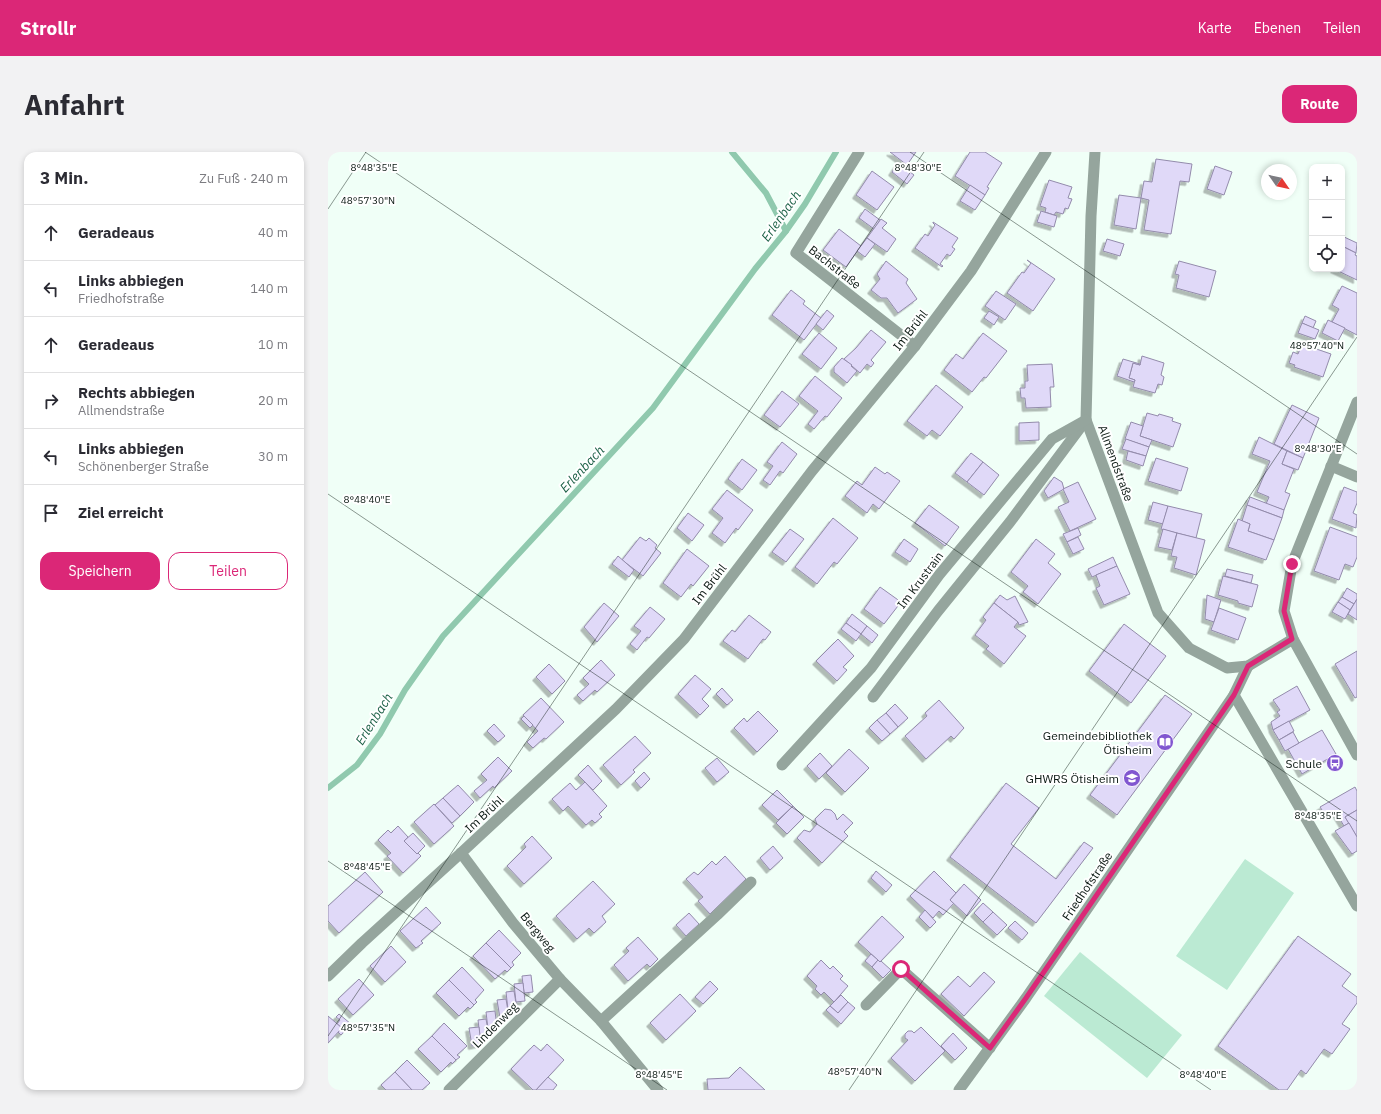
<!DOCTYPE html>
<html lang="de">
<head>
<meta charset="utf-8">
<style>
  :root { --surface:#fff; --page:#f2f2f3; --text:#2b2b33; --muted:#7c7c81; --line:#e1e1e2; --accent:#db2777 }
  body { margin:0; font-family:"IBM Plex Sans",sans-serif; background:var(--page); color:var(--text) }
  .controls { position:absolute; right:12px; top:12px; display:grid; overflow:hidden; border-radius:8px; box-shadow:0 2px 6px #0003 }
  .controls button { width:36px; height:36px; display:grid; place-items:center; padding:0; border:0; border-bottom:1px solid var(--line); background:var(--surface); color:var(--text); font:20px sans-serif }
  .compass { position:absolute; left:933px; top:12px; width:36px; height:36px; border-radius:50%; background:var(--surface); box-shadow:0 2px 6px #0003; rotate:124deg }
  .stop { position:absolute; width:12px; height:12px; margin:-9px; border:3px solid #db2777; border-radius:50%; background:#fff }
  .stop.end { background:#db2777; border-color:#fff; box-shadow:0 1px 4px #0008 }
  .list { margin:0; padding:0; list-style:none }
  h2 { display:flex; justify-content:space-between; align-items:center; height:52px; margin:0; padding:0 16px; font-size:17px }
  h2 small { font-size:13px; font-weight:400; color:var(--muted) }
  .list li { display:grid; grid-template-columns:26px 1fr auto; gap:12px; align-items:center; box-sizing:border-box; height:56px; padding:0 16px; border-top:1px solid var(--line) }
  .list b { display:block; font-size:15px; white-space:nowrap }
  .list p { margin:0; font-size:13px; white-space:nowrap; color:var(--muted) }
  .list em { font-size:13px; font-style:normal; color:var(--muted) }
  .actions { display:flex; gap:8px; padding:12px 16px }
  .actions a { flex:1; padding:9px 0; border:1px solid var(--accent); border-radius:12px; text-align:center; font-size:14px; color:var(--accent) }
  .actions .main { background:var(--accent); color:#fff }
  .icon { flex:none; width:22px; height:22px; fill:none; stroke:currentColor; stroke-width:2; stroke-linecap:round; stroke-linejoin:round }
  .map { position:relative; flex:none; width:1029px; height:938px; overflow:hidden; border-radius:12px }
  header { display:flex; align-items:center; gap:24px; box-sizing:border-box; height:56px; padding:0 20px; background:var(--accent); color:#fff }
  header strong { font-size:19px }
  nav { display:flex; gap:22px; margin-inline-start:auto; font-size:14px }
  .intro { display:flex; align-items:center; justify-content:space-between; box-sizing:border-box; height:96px; padding:0 24px }
  h1 { margin:0; font-size:28px }
  .button { padding:10px 18px; border-radius:12px; background:var(--accent); color:#fff; font-size:14px; font-weight:700 }
  main { display:flex; gap:24px; padding:0 24px }
  aside { flex:1; background:var(--surface); border-radius:12px; box-shadow:0 2px 6px #0003 }
  .map>svg:first-child { display:block }
  .green { fill:#bbead3 }
  .lines { fill:none; stroke-linecap:round; stroke-linejoin:round }
  .stream { stroke:#90c9ae; stroke-width:6 }
  .building { fill:#e0d9f8; stroke:#938bab; filter:url(#shadow) }
  .service { stroke:#95a59d; stroke-width:11 }
  .minor { stroke:#95a59d; stroke-width:11 }
  .route { stroke:#db2777; stroke-width:5 }
  .ticks { fill:none; stroke:#0a1812; stroke-width:1; stroke-opacity:0.45 }
  .labels { text-anchor:middle; dominant-baseline:central; stroke-width:4; stroke-linejoin:round; paint-order:stroke }
  .street-label { font-size:12px; fill:#0a1812; stroke:#fff }
  .poi-label { font-size:12px; fill:#0a1812; stroke:#fff; text-anchor:end }
  .water-label { font-size:13px; font-style:italic; fill:#1d6147; stroke:#fff }
  .ticks-label { font-size:10px; text-anchor:middle; fill:#0a1812; stroke:#fff; stroke-width:4; stroke-linejoin:round; paint-order:stroke }
</style>
</head>
<body>
<header>
<strong>Strollr</strong>
<nav><a>Karte</a><a>Ebenen</a><a>Teilen</a></nav>
</header>
<div class="intro"><h1>Anfahrt</h1><a class="button">Route</a></div>
<main>
<aside>
<h2>3 Min.<small>Zu Fuß · 240 m</small></h2>
<ul class="list">
<li><svg class="icon" aria-label="ahead" viewBox="0 0 24 24"><path d="M12 20V5M6 11l6-6 6 6"/></svg><div><b>Geradeaus</b></div><em>40 m</em></li>
<li><svg class="icon" aria-label="left" viewBox="0 0 24 24"><path d="M17 20v-9H6M10 6l-5 5 5 5"/></svg><div><b>Links abbiegen</b><p>Friedhofstraße</p></div><em>140 m</em></li>
<li><svg class="icon" aria-label="ahead" viewBox="0 0 24 24"><path d="M12 20V5M6 11l6-6 6 6"/></svg><div><b>Geradeaus</b></div><em>10 m</em></li>
<li><svg class="icon" aria-label="right" viewBox="0 0 24 24"><path d="M7 20v-9h11M14 6l5 5-5 5"/></svg><div><b>Rechts abbiegen</b><p>Allmendstraße</p></div><em>20 m</em></li>
<li><svg class="icon" aria-label="left" viewBox="0 0 24 24"><path d="M17 20v-9H6M10 6l-5 5 5 5"/></svg><div><b>Links abbiegen</b><p>Schönenberger Straße</p></div><em>30 m</em></li>
<li><svg class="icon" aria-label="arrive" viewBox="0 0 24 24"><path d="M6 21V4h12l-3 4 3 4H6"/></svg><div><b>Ziel erreicht</b></div></li>
</ul>
<div class="actions"><a class="main">Speichern</a><a>Teilen</a></div>
</aside>
<div class="map">
<svg width="1029" height="938" viewBox="0 0 1029 938">
  <defs>
    <filter id="shadow"><feDropShadow dx="-3.5" dy="3.5" stdDeviation="0" flood-color="#0004"/></filter>
  </defs>
  <rect width="100%" height="100%" fill="#f0fff7"/>
  <g class="green">
    <polygon points="917,707 966,741 899,838 848,804"/>
    <polygon points="752,800 854,883 819,926 716,844"/>
  </g>
  <g class="lines">
    <g class="stream">
      <polyline points="404,0 438,41 458,79"/>
      <polyline points="0,636 29,613 52,582 77,538 115,484 325,256 427,117 458,79 477,52 508,0"/>
    </g>
  </g>
  <g class="building">
    <polygon points="562,0 588,0 579,13"/>
    <polygon points="642,0 657,0 674,11 659,35 661,36 657,43 627,24"/>
    <polygon points="828,7 864,12 861,30 852,29 843,82 816,78 821,48 813,46 816,29 824,30"/>
    <polygon points="570,11 586,23 579,32 564,20"/>
    <polygon points="887,14 904,20 896,43 879,37"/>
    <polygon points="544,19 566,35 549,58 528,43"/>
    <polygon points="721,28 744,35 740,46 744,47 740,57 737,56 735,62 728,60 726,63 717,60 718,56 712,54"/>
    <polygon points="642,33 657,43 647,58 632,49"/>
    <polygon points="791,43 813,46 808,77 786,73"/>
    <polygon points="537,57 552,68 546,77 531,66"/>
    <polygon points="713,59 729,64 726,75 709,70"/>
    <polygon points="553,67 559,71 554,76 568,87 559,100 539,86"/>
    <polygon points="605,70 630,86 624,95 627,97 622,104 619,102 612,112 615,114 614,115 587,96 597,82 600,84 607,73 605,71"/>
    <polygon points="511,77 533,94 518,115 495,98"/>
    <polygon points="1014,84 1029,91 1028,101 1014,94"/>
    <polygon points="539,86 547,92 537,105 529,99"/>
    <polygon points="779,87 796,92 792,104 775,99"/>
    <polygon points="1014,94 1028,101 1027,103 1029,104 1029,128 1006,117 1014,117"/>
    <polygon points="699,108 727,127 705,159 679,141 694,120 696,121 703,111"/>
    <polygon points="558,109 580,127 578,131 589,147 570,161 559,146 553,146 543,138 552,127 549,122"/>
    <polygon points="851,109 888,119 881,145 848,136 851,123 847,122"/>
    <polygon points="1014,134 1029,141 1029,183 1004,170 1011,157 1004,153"/>
    <polygon points="463,138 477,149 475,152 493,166 476,188 444,163"/>
    <polygon points="668,139 688,152 677,168 657,154"/>
    <polygon points="499,158 506,164 495,178 488,172"/>
    <polygon points="661,159 671,165 666,173 656,166"/>
    <polygon points="977,164 988,169 985,176 974,171"/>
    <polygon points="1000,168 1017,176 1010,189 994,181"/>
    <polygon points="974,171 991,178 987,187 970,181"/>
    <polygon points="543,178 558,190 543,208 546,211 543,215 539,212 532,221 516,207 528,196"/>
    <polygon points="491,181 509,196 493,217 474,202"/>
    <polygon points="655,181 679,199 658,226 656,225 644,240 616,218 628,202 635,207"/>
    <polygon points="974,192 1003,202 995,225 966,215 967,213 961,211 965,200 970,202"/>
    <polygon points="814,204 836,211 833,223 836,225 834,233 830,232 827,241 805,235 807,228 801,226 805,211 812,213"/>
    <polygon points="514,206 524,213 523,214 529,219 519,231 506,220 506,215"/>
    <polygon points="795,207 812,212 812,213 805,211 801,226 807,228 806,230 789,224"/>
    <polygon points="724,212 726,235 722,235 723,255 698,256 697,246 693,246 692,236 697,236 697,229 700,229 699,213"/>
    <polygon points="487,224 514,246 499,265 497,264 486,277 480,272 490,259 471,244"/>
    <polygon points="608,233 635,255 612,284 604,278 599,284 579,269"/>
    <polygon points="454,239 471,252 452,275 436,263"/>
    <polygon points="964,253 991,266 975,306 946,292"/>
    <polygon points="819,261 830,264 831,262 845,266 844,269 853,272 845,295 812,284"/>
    <polygon points="711,270 711,288 691,289 691,271"/>
    <polygon points="803,270 815,274 812,284 824,288 821,295 797,287"/>
    <polygon points="931,285 959,299 954,312 966,317 957,340 962,342 956,358 938,352 941,345 929,340 942,309 924,302"/>
    <polygon points="798,287 821,295 818,304 794,297"/>
    <polygon points="454,290 469,302 455,321 452,319 442,333 435,328 445,314 439,310"/>
    <polygon points="800,299 818,304 815,314 798,308"/>
    <polygon points="959,299 975,306 970,318 954,312"/>
    <polygon points="643,301 655,310 639,330 627,321"/>
    <polygon points="828,306 860,316 853,339 820,329"/>
    <polygon points="414,307 429,318 414,338 400,327"/>
    <polygon points="655,310 671,323 656,343 639,330"/>
    <polygon points="547,315 557,322 559,320 572,329 551,357 545,352 539,361 517,344 529,329 534,333"/>
    <polygon points="726,325 734,330 736,337 720,346 716,339"/>
    <polygon points="750,330 768,367 742,379 730,355 741,350 735,337"/>
    <polygon points="1016,335 1029,340 1029,351 1025,361 1029,363 1028,376 1004,367"/>
    <polygon points="399,338 425,358 410,378 408,376 397,391 384,381 395,366 384,357"/>
    <polygon points="922,345 956,358 954,366 919,353"/>
    <polygon points="825,350 840,354 835,372 820,368"/>
    <polygon points="601,353 631,375 617,394 587,371"/>
    <polygon points="919,353 954,366 946,388 920,379 922,372 914,369"/>
    <polygon points="840,354 874,362 868,386 833,377"/>
    <polygon points="360,361 376,373 364,389 349,376"/>
    <polygon points="505,366 530,386 509,412 506,410 489,432 467,415"/>
    <polygon points="910,367 922,372 920,379 946,388 938,408 900,395"/>
    <polygon points="1002,375 1029,385 1029,405 1025,415 1017,412 1011,428 986,419"/>
    <polygon points="750,376 753,383 739,390 735,382"/>
    <polygon points="462,377 476,387 458,410 444,400"/>
    <polygon points="835,377 849,381 844,398 830,395"/>
    <polygon points="849,381 877,388 868,423 846,416 849,405 843,404"/>
    <polygon points="312,385 318,389 321,386 329,393 327,396 333,401 315,424 294,408"/>
    <polygon points="750,385 756,397 745,402 739,390"/>
    <polygon points="576,387 590,397 582,410 567,400"/>
    <polygon points="708,387 727,402 720,411 733,422 710,452 695,440 700,434 683,420"/>
    <polygon points="359,397 381,414 365,434 363,432 353,445 335,431"/>
    <polygon points="290,404 306,418 301,425 284,412"/>
    <polygon points="785,405 789,414 764,425 760,417"/>
    <polygon points="789,414 802,442 776,453 768,436 772,434 768,423"/>
    <polygon points="899,417 925,423 923,431 897,424"/>
    <polygon points="895,424 930,433 924,455 910,451 910,449 890,443"/>
    <polygon points="552,435 573,450 556,472 536,457"/>
    <polygon points="1019,436 1029,442 1029,447 1026,452 1014,445"/>
    <polygon points="672,443 679,448 687,444 700,470 691,473 690,470 666,451"/>
    <polygon points="879,443 893,448 886,470 877,467"/>
    <polygon points="1014,445 1026,452 1022,458 1010,450"/>
    <polygon points="1029,447 1029,468 1020,462"/>
    <polygon points="1010,450 1022,458 1017,467 1004,460"/>
    <polygon points="276,451 291,464 269,490 256,475"/>
    <polygon points="666,451 690,470 686,475 698,484 676,512 658,497 661,494 647,483 658,468 655,465"/>
    <polygon points="322,455 337,467 321,486 319,485 309,498 302,492 313,479 306,474"/>
    <polygon points="891,456 918,466 910,488 883,478"/>
    <polygon points="524,462 539,474 533,482 518,471"/>
    <polygon points="421,463 443,480 437,488 435,487 420,507 395,489 404,478 407,480"/>
    <polygon points="518,471 533,482 528,489 513,477"/>
    <polygon points="796,472 838,504 803,551 761,519"/>
    <polygon points="539,474 550,483 544,491 533,482"/>
    <polygon points="510,487 526,504 515,515 519,518 509,529 488,509"/>
    <polygon points="1029,499 1029,545 1027,546 1007,512"/>
    <polygon points="273,508 287,523 269,540 267,538 255,549 249,543 261,532 255,526"/>
    <polygon points="221,512 237,529 224,542 208,525"/>
    <polygon points="367,523 383,537 374,547 381,554 372,563 350,542"/>
    <polygon points="969,534 982,558 945,578 943,570 952,564 949,560 952,558 945,548"/>
    <polygon points="394,536 405,548 399,553 388,542"/>
    <polygon points="837,543 864,562 789,663 762,643"/>
    <polygon points="213,546 236,570 218,587 216,586 205,596 199,590 210,579 195,563"/>
    <polygon points="611,548 636,576 626,587 623,584 598,607 577,584 599,564 597,561"/>
    <polygon points="567,552 580,566 570,575 558,561"/>
    <polygon points="430,559 450,579 429,600 406,576 416,566 419,570"/>
    <polygon points="558,561 570,575 562,582 549,568"/>
    <polygon points="196,564 205,573 202,576 193,567"/>
    <polygon points="549,568 562,582 554,589 541,576"/>
    <polygon points="961,569 966,579 951,588 945,578"/>
    <polygon points="166,572 177,584 170,590 159,579"/>
    <polygon points="994,578 1008,602 974,622 960,597"/>
    <polygon points="965,580 971,591 957,599 951,588"/>
    <polygon points="307,584 323,601 305,618 307,620 293,633 275,613"/>
    <polygon points="521,597 541,616 517,640 498,621"/>
    <polygon points="492,601 504,614 491,627 479,614"/>
    <polygon points="170,605 184,619 166,636 165,634 152,646 146,639 159,628 153,622"/>
    <polygon points="389,606 401,620 389,630 377,616"/>
    <polygon points="260,613 274,629 265,638 250,623"/>
    <polygon points="316,620 322,627 313,636 307,629"/>
    <polygon points="257,630 279,654 271,662 274,665 267,671 264,668 258,673 240,654 235,659 224,647 242,631 248,638"/>
    <polygon points="678,631 711,656 683,692 728,727 756,690 765,696 708,771 622,705"/>
    <polygon points="130,633 146,650 132,664 115,646"/>
    <polygon points="1027,635 1029,639 1029,658 1017,665 1021,671 1016,674 1007,659 998,664 992,655"/>
    <polygon points="449,638 465,654 450,668 434,653"/>
    <polygon points="115,646 132,664 124,671 107,653"/>
    <polygon points="106,652 126,674 106,692 86,670"/>
    <polygon points="465,654 476,665 459,682 448,671"/>
    <polygon points="497,657 503,658 507,662 509,668 515,662 525,671 516,680 520,684 494,711 469,686 476,678 482,680 489,672 487,667"/>
    <polygon points="1029,658 1029,685 1017,665"/>
    <polygon points="1021,671 1029,685 1029,699 1024,702 1007,679"/>
    <polygon points="70,674 80,685 76,689 89,702 90,701 93,704 75,721 59,704 63,701 50,688 60,678 63,681"/>
    <polygon points="85,681 97,694 89,702 76,689"/>
    <polygon points="204,684 224,706 196,732 179,714 198,695 196,692"/>
    <polygon points="445,694 455,706 442,718 432,706"/>
    <polygon points="397,704 418,727 382,762 370,749 375,745 358,727 366,720 370,723 384,709 388,713"/>
    <polygon points="548,719 564,733 558,740 543,726"/>
    <polygon points="606,719 628,741 622,748 626,751 615,763 611,759 605,766 582,744"/>
    <polygon points="37,720 55,740 11,781 0,769 0,754"/>
    <polygon points="265,729 287,752 274,764 278,770 266,781 261,776 249,787 228,764"/>
    <polygon points="636,732 653,748 639,764 622,748"/>
    <polygon points="655,751 665,760 655,770 646,761"/>
    <polygon points="98,755 113,771 93,789 95,791 88,796 72,779"/>
    <polygon points="597,758 608,770 602,776 591,765"/>
    <polygon points="665,760 679,773 669,783 655,770"/>
    <polygon points="361,761 371,772 358,784 348,773"/>
    <polygon points="554,764 576,785 552,810 530,790"/>
    <polygon points="687,769 700,781 694,788 680,776"/>
    <polygon points="171,778 193,801 184,810 186,813 183,816 158,791"/>
    <polygon points="970,784 1023,822 1014,834 1029,845 1029,851 1014,872 1022,877 1004,902 996,897 978,922 973,918 959,938 951,938 890,894"/>
    <polygon points="310,785 330,807 322,815 319,812 300,829 286,813 301,799 298,796"/>
    <polygon points="158,791 183,816 179,820 177,818 167,827 145,804"/>
    <polygon points="63,794 78,810 57,830 42,814"/>
    <polygon points="543,802 550,808 544,815 537,809"/>
    <polygon points="493,808 502,817 505,814 515,824 512,827 520,834 506,850 496,840 493,843 487,837 489,834 479,824"/>
    <polygon points="550,808 552,810 553,809 563,818 555,826 544,815"/>
    <polygon points="134,815 156,838 147,848 149,850 146,853 121,828"/>
    <polygon points="656,820 667,830 636,864 613,842 630,824 642,835"/>
    <polygon points="203,823 205,840 196,841 194,824"/>
    <polygon points="31,827 46,843 25,863 10,847"/>
    <polygon points="121,828 146,853 142,857 140,855 131,864 108,841"/>
    <polygon points="382,829 390,837 375,852 367,845"/>
    <polygon points="195,831 197,849 188,850 186,832"/>
    <polygon points="186,839 189,857 180,858 178,840"/>
    <polygon points="352,842 368,859 338,888 322,871"/>
    <polygon points="513,843 520,850 510,861 502,854"/>
    <polygon points="178,847 181,865 172,866 169,848"/>
    <polygon points="520,850 527,856 513,872 498,858 502,854 510,861"/>
    <polygon points="167,859 169,876 160,877 158,860"/>
    <polygon points="11,862 23,872 13,883 10,880 14,876 9,872 12,868 8,865"/>
    <polygon points="0,864 14,876 0,891"/>
    <polygon points="158,867 161,884 152,885 150,868"/>
    <polygon points="116,871 139,894 129,903 132,905 128,908 104,884"/>
    <polygon points="151,875 153,892 144,894 141,876"/>
    <polygon points="593,875 617,899 587,929 563,906 580,888 577,886 577,882 580,879 584,879 586,881"/>
    <polygon points="625,881 639,896 627,908 613,894"/>
    <polygon points="104,884 128,908 124,912 123,910 113,920 90,897"/>
    <polygon points="219,892 236,908 208,938 205,938 183,917 206,893 213,899"/>
    <polygon points="79,908 102,931 94,938 84,938 67,920"/>
    <polygon points="412,915 437,938 380,938 379,927 401,926"/>
    <polygon points="67,920 84,938 58,938 53,933"/>
    <polygon points="220,925 229,933 225,938 208,938"/>
  </g>
  <g class="lines">
    <g class="service">
      <polyline points="920,514 906,543 1029,754"/>
      <polyline points="545,545 610,459 682,370 758,268"/>
      <polyline points="538,853 573,817 662,896"/>
    </g>
    <g class="minor">
      <polyline points="531,0 468,101 587,194"/>
      <polyline points="767,0 763,64 758,268 830,461 861,496 899,516 920,514 965,487"/>
      <polyline points="1029,250 964,412 956,459 965,487 1029,603"/>
      <polyline points="1003,314 1029,325"/>
      <polyline points="454,613 543,516 611,423 724,287 758,268"/>
      <polyline points="133,701 185,771 232,827 273,869 330,938"/>
      <polyline points="0,824 34,791 133,701 288,557 356,487 484,319 587,194 643,119 718,0"/>
      <polyline points="273,869 389,763 423,730"/>
      <polyline points="121,938 232,827"/>
      <polyline points="631,938 698,846 906,543"/>
    </g>
  </g>
  <g class="lines">
    <polyline class="route" points="573,817 662,896 698,846 906,543 920,514 964,487 956,459 964,412"/>
  </g>
  <path class="ticks" d="M37 0 1029 669M582 0 1029 302M0 57 38 0M0 342 883 938M0 709 339 938M0 884 596 0M521 938 1029 185"/>
  <defs>
    <g id="library-disc" transform="scale(0.9)"><circle r="9.5" fill="#8157d0" stroke="#fff"/><path d="M-6-4Q-3-5.5-.7-3.5V5Q-3 3-6 4ZM6-4Q3-5.5 .7-3.5V5Q3 3 6 4Z" fill="#fff"/></g>
    <g id="bus-disc" transform="scale(0.9)"><circle r="9.5" fill="#8157d0" stroke="#fff"/><path d="M-5-6H5V4H4V6H2V4H-2V6H-4V4H-5ZM-3.5-4V0h7V-4ZM-3.5 1.2v1.5H-2V1.2ZM2 1.2v1.5H3.5V1.2Z" fill="#fff"/></g>
    <g id="school-disc" transform="scale(0.9)"><circle r="9.5" fill="#8157d0" stroke="#fff"/><path d="M0-5L7-2L0 1L-7-2ZM-4 1L0 2.5L4 1V4Q0 6-4 4Z" fill="#fff"/></g>
  </defs>
  <g fill-rule="evenodd">
    <use href="#library-disc" x="837" y="590"/>
    <use href="#bus-disc" x="1007" y="611"/>
    <use href="#school-disc" x="804" y="626"/>
  </g>
  <g class="labels">
    <g class="street-label">
      <text transform="translate(507 115) rotate(38)">Bachstraße</text>
      <text transform="translate(582 178) rotate(-52)">Im Brühl</text>
      <text transform="translate(788 311) rotate(70)">Allmendstraße</text>
      <text transform="translate(592 428) rotate(-53)">Im Krustrain</text>
      <text transform="translate(381 432) rotate(-52)">Im Brühl</text>
      <text transform="translate(156 662) rotate(-43)">Im Brühl</text>
      <text transform="translate(759 734) rotate(-56)">Friedhofstraße</text>
      <text transform="translate(210 780) rotate(51)">Bergweg</text>
      <text transform="translate(167 873) rotate(-45)">Lindenweg</text>
    </g>
    <g class="poi-label">
      <text x="824" y="583">Gemeindebibliothek<tspan x="824" dy="14">Ötisheim</tspan></text>
      <text x="994" y="611">Schule</text>
      <text x="791" y="626">GHWRS Ötisheim</text>
    </g>
    <g class="water-label">
      <text transform="translate(453 64) rotate(-55)">Erlenbach</text>
      <text transform="translate(254 317) rotate(-47)">Erlenbach</text>
      <text transform="translate(46 567) rotate(-58)">Erlenbach</text>
    </g>
  </g>
  <g class="ticks-label">
    <text x="46" y="19">8°48'35"E</text>
    <text x="590" y="19">8°48'30"E</text>
    <text x="40" y="52">48°57'30"N</text>
    <text x="989" y="197">48°57'40"N</text>
    <text x="990" y="300">8°48'30"E</text>
    <text x="39" y="351">8°48'40"E</text>
    <text x="990" y="667">8°48'35"E</text>
    <text x="39" y="718">8°48'45"E</text>
    <text x="40" y="879">48°57'35"N</text>
    <text x="527" y="923">48°57'40"N</text>
    <text x="331" y="926">8°48'45"E</text>
    <text x="875" y="926">8°48'40"E</text>
  </g>
</svg>
<div class="controls">
<button>+</button>
<button>−</button>
<button><svg class="icon" aria-label="locate" viewBox="0 0 24 24"><circle cx="12" cy="12" r="6"/><path d="M12 2v4M12 18v4M2 12h4M18 12h4"/></svg></button>
</div>
<svg class="compass" viewBox="-18 -18 36 36"><path d="M0-13l5 13h-10z" fill="#e53935"/><path d="M0 13l5-13h-10z" fill="#7c7c81"/></svg>
<div class="stop" style="left:573px;top:817px"></div>
<div class="stop end" style="left:964px;top:412px"></div>
</div>
</main>
</body>
</html>
